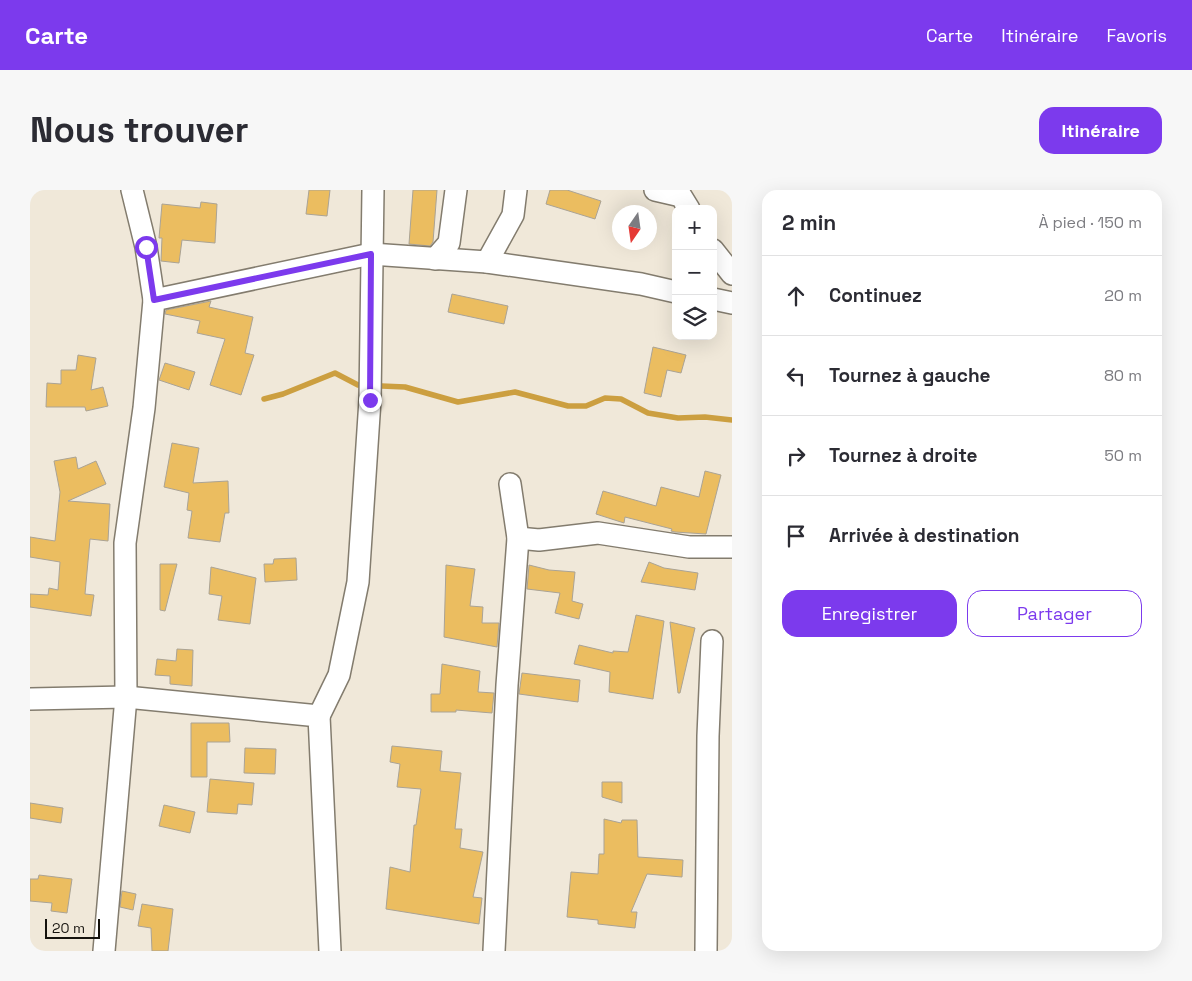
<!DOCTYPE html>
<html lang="fr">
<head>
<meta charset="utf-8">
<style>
  :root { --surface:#fff; --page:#f7f7f7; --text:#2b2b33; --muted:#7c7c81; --line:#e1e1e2; --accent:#7c3aed }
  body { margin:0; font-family:"Space Grotesk",sans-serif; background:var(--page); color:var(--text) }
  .controls { position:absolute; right:15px; top:15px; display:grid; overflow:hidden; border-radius:10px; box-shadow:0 5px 20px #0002 }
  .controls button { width:45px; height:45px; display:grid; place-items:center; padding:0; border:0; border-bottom:1px solid var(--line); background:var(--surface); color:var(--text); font:25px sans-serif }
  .compass { position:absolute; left:582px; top:15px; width:45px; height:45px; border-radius:50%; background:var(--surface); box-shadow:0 5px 20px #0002; rotate:193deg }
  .scale { position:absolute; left:15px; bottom:12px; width:55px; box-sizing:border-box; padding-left:5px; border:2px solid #15120d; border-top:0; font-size:14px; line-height:18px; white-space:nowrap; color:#15120d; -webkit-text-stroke:4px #f0e8d9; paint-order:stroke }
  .stop { position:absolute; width:15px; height:15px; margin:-11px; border:4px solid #7c3aed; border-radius:50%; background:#fff }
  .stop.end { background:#7c3aed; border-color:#fff; box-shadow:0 1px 5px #0008 }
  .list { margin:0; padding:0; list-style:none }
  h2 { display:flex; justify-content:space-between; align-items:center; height:65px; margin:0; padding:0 20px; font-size:21px }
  h2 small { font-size:16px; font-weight:400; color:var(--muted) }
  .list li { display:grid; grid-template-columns:32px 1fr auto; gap:15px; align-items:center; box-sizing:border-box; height:80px; padding:0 20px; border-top:1px solid var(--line) }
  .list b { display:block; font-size:19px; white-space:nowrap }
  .list em { font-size:16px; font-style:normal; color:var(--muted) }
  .actions { display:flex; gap:10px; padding:15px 20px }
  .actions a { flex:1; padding:11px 0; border:1px solid var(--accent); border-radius:15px; text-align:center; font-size:18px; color:var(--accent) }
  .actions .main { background:var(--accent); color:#fff }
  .icon { flex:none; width:28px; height:28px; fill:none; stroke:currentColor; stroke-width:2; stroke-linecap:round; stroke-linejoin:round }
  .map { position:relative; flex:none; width:702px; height:761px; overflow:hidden; border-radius:15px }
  header { display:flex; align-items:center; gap:30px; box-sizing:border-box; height:70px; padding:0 25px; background:var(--accent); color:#fff }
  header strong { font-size:24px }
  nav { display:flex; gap:28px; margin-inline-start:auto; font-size:18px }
  .intro { display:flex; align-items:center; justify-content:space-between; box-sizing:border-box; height:120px; padding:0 30px }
  h1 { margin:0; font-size:35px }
  .button { padding:12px 22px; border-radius:15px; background:var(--accent); color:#fff; font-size:18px; font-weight:700 }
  main { display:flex; gap:30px; padding:0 30px }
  aside { flex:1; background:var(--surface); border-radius:15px; box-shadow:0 5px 20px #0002 }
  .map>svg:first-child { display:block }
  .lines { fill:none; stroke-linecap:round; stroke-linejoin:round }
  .stream { stroke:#cc9f40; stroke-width:5.5 }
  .building { fill:#ebbd60; stroke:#aaa395 }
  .minor-casing { stroke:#837c6e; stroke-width:24 }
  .minor { stroke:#fff; stroke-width:21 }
  .route { stroke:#7c3aed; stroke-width:6 }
</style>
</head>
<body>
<header>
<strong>Carte</strong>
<nav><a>Carte</a><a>Itinéraire</a><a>Favoris</a></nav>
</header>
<div class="intro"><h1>Nous trouver</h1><a class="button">Itinéraire</a></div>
<main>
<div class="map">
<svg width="702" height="761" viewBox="0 0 702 761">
  <rect width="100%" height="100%" fill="#f0e8d9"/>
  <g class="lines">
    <polyline class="stream" points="234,209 253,204 305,183 328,195 375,197 428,212 485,202 538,216 556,216 575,208 591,209 618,223 648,228 675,227 702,230"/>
  </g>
  <g class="building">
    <polygon points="279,0 300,0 297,26 276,24"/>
    <polygon points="383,0 407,0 403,52 400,56 379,54"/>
    <polygon points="520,0 537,0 571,11 565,29 516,14"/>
    <polygon points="171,12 187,14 185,53 152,50 149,73 131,71 132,48 129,48 132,14 170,18"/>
    <polygon points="422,104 478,116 474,134 418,122"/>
    <polygon points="181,111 179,117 223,127 215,163 224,165 211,205 180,195 195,149 167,143 170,131 135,124 136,120"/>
    <polygon points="623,157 656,165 651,183 637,180 631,207 614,203"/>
    <polygon points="48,165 66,168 61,200 73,197 78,216 56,221 55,217 16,217 17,193 31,194 31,180 46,180"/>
    <polygon points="135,173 165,182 159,200 129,190"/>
    <polygon points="142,253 169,258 163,293 198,291 199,323 195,323 190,352 158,348 162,321 157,320 159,303 134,297"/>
    <polygon points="46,267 48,279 66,271 76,294 38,311 80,314 78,351 60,349 55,404 64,405 61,426 0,417 0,404 18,405 19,398 28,400 30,372 0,367 0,347 25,351 30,302 24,271"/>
    <polygon points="675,281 691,285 676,344 645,342 641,341 642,339 595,327 594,333 566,324 573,301 626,316 631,297 669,307"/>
    <polygon points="266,368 267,390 235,392 234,374 243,374 244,369"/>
    <polygon points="619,372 634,378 668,383 665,400 611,392"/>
    <polygon points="130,374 147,374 135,421 130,420"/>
    <polygon points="416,375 445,379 440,416 453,417 452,433 469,433 467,457 414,447"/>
    <polygon points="499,375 519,380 545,382 542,411 553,414 549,429 525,423 530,403 497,399"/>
    <polygon points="181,377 226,388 220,434 188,430 192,406 179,404"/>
    <polygon points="606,425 634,431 623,509 579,502 580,482 544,474 549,455 583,463 583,461 598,462"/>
    <polygon points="640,432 665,438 650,503 648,503"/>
    <polygon points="147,459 163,460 162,496 140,494 140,486 125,485 127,469 146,471"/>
    <polygon points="412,474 450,481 448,502 464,503 462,523 426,520 426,522 401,522 401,504 410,504"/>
    <polygon points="492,483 550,490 548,512 489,504"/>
    <polygon points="161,533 199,533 200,552 177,552 177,587 161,587"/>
    <polygon points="362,556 412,561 410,581 431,583 425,639 432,639 430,658 453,662 443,707 452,708 449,734 356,719 360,677 380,682 384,635 386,635 391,599 367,597 370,574 360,572"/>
    <polygon points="215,558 246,559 245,584 214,583"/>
    <polygon points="180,589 224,593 222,615 208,614 207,624 177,622"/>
    <polygon points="572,592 592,592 592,613 572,607"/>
    <polygon points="0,613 33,618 31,633 0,628"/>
    <polygon points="134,615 165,622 160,643 129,636"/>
    <polygon points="574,629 591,633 592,630 607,630 608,667 653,670 652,687 617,684 601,722 607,722 605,738 568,734 568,730 537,727 541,682 568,684 569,664 574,664"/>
    <polygon points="9,685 42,689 37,723 21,721 22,713 0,711 0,689 8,689"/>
    <polygon points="92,701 106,704 103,720 90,717"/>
    <polygon points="112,714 143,719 138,761 122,761 121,738 108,736"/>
  </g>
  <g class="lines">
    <g class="minor-casing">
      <g id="minor">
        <polyline points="102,0 116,57 124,110"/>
        <polyline points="625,0 651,6 659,19"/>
        <polyline points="683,60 702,84"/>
        <polyline points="405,69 419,53 426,0"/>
        <polyline points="457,72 483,25 486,0"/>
        <polyline points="683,109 702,113"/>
        <polyline points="488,348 509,350 568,343 659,357 702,357"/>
        <polyline points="0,509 96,507 289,526 300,761"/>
        <polyline points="289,526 309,485 328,392 340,210 343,0"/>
        <polyline points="74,761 96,507 95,353 114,218 124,110 341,64 457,72 611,94 646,102"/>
        <polyline points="464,761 477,495 488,348 480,294"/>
        <polyline points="676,761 678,546 682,451"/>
      </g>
    </g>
    <use href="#minor" class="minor"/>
  </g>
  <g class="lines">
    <polyline class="route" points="116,57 124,110 341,64 340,210"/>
  </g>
</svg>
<div class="controls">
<button>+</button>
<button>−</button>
<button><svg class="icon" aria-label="layers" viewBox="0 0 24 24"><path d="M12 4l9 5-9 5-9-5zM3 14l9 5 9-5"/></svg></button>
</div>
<svg class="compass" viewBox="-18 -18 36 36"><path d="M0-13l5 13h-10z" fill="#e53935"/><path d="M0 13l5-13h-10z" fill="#7c7c81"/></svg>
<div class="scale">20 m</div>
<div class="stop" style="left:116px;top:57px"></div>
<div class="stop end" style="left:340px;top:210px"></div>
</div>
<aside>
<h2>2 min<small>À pied · 150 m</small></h2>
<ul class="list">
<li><svg class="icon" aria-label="ahead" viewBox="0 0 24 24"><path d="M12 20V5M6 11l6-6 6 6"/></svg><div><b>Continuez</b></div><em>20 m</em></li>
<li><svg class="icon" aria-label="left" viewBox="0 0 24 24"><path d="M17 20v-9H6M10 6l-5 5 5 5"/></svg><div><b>Tournez à gauche</b></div><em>80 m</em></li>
<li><svg class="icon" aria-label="right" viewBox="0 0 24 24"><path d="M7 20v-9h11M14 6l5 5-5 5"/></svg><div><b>Tournez à droite</b></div><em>50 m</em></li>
<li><svg class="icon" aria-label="arrive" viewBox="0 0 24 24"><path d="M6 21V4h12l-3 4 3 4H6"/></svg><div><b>Arrivée à destination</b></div></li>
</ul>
<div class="actions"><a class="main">Enregistrer</a><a>Partager</a></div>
</aside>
</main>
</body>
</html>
